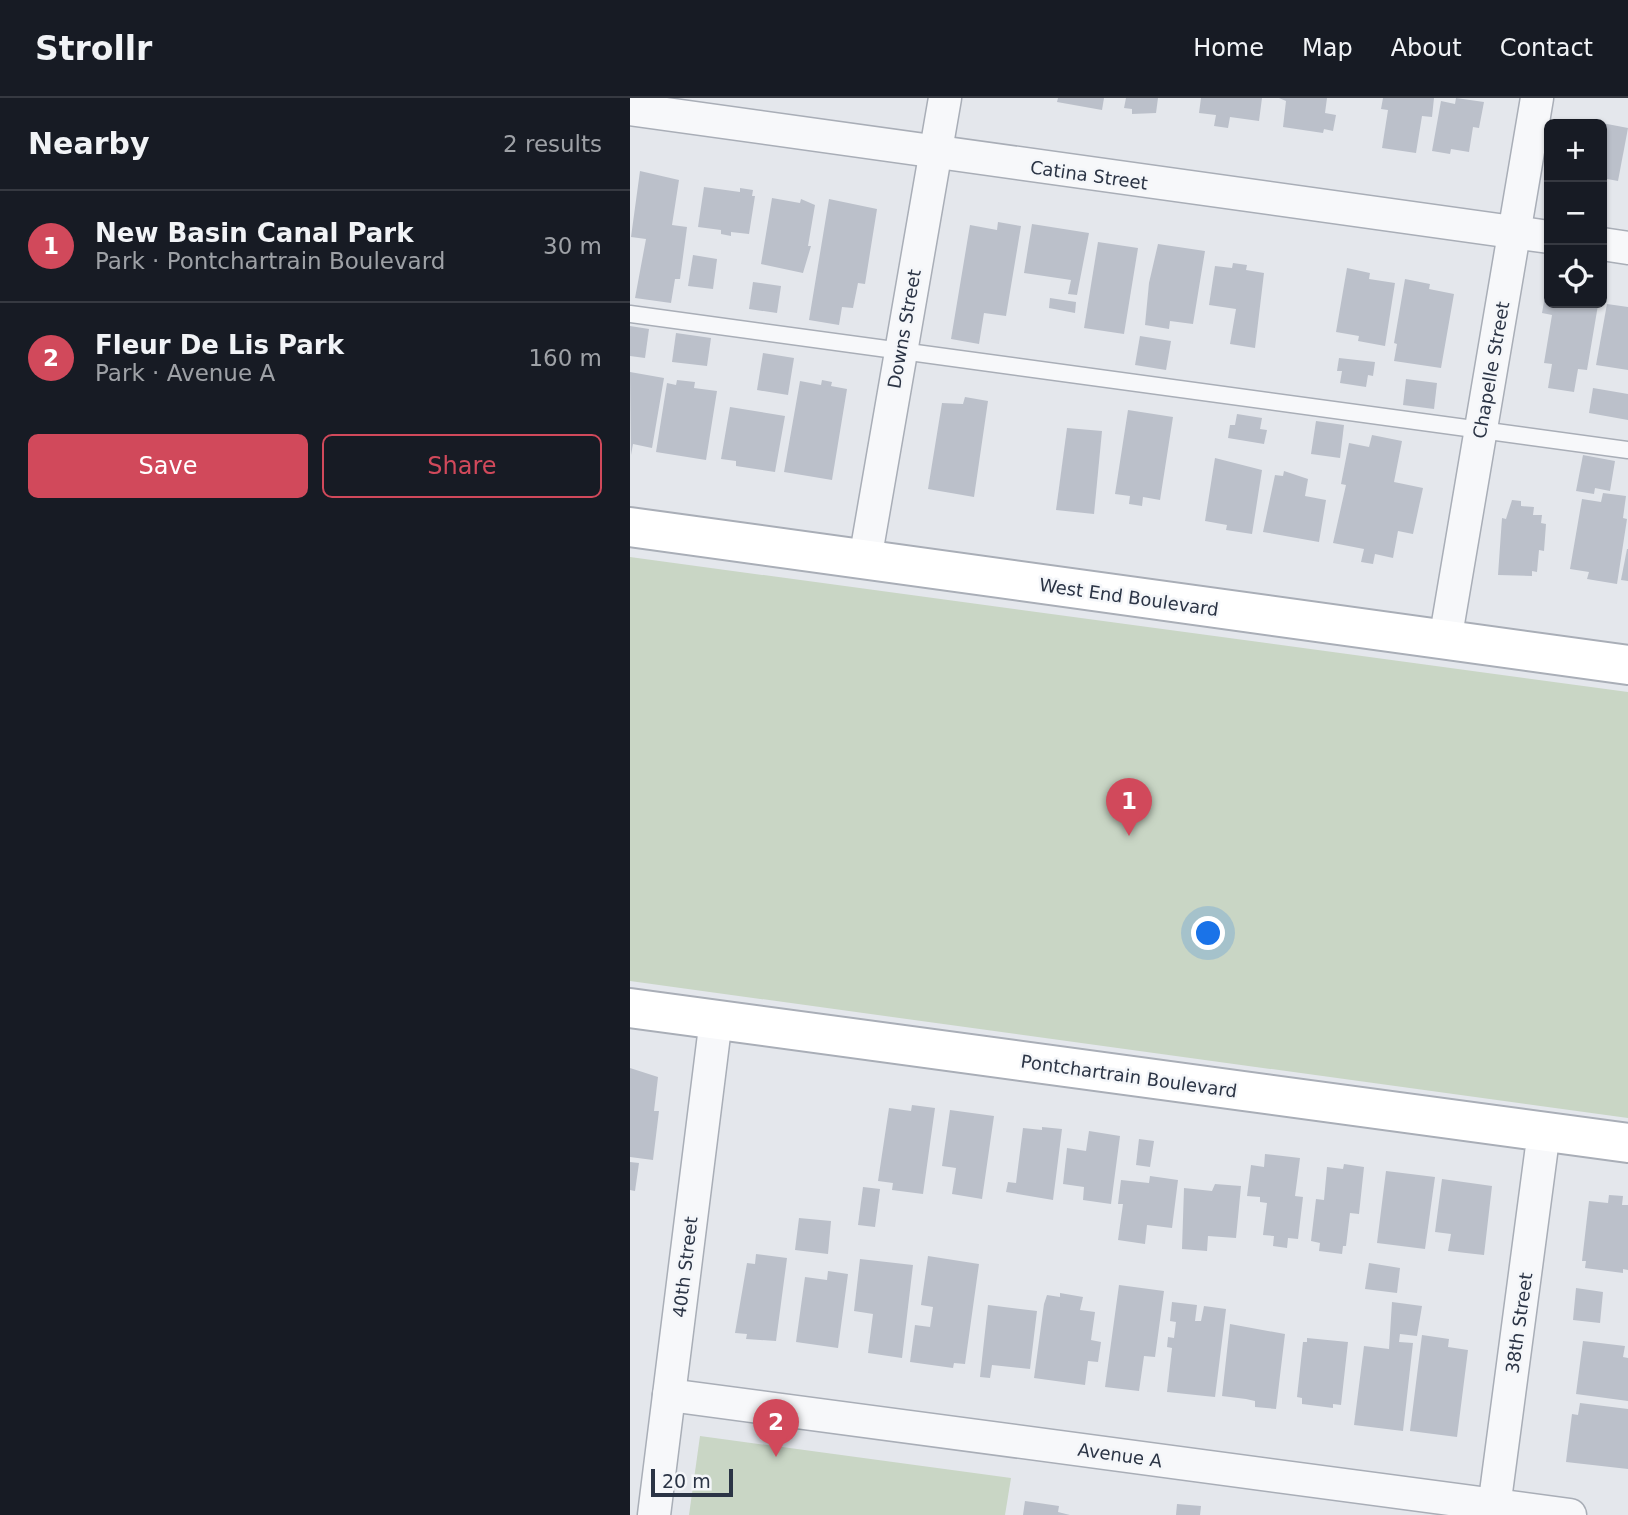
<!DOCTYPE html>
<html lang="en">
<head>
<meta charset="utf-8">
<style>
  :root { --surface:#171b24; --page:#242831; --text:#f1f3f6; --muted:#9ea1a6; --line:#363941; --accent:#d1495b }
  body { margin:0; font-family:"DejaVu Sans",sans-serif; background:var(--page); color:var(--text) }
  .controls { position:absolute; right:21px; top:21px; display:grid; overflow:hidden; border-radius:10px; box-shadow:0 2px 5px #0004 }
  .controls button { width:63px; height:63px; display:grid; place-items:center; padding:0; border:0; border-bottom:2px solid var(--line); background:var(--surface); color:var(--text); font:35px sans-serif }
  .scale { position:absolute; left:21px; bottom:18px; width:82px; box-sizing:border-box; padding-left:7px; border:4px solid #2b3445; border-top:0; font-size:19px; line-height:24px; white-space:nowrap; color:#2b3445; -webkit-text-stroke:5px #f4f6f9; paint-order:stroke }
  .you { position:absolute; left:579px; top:836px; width:24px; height:24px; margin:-18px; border:5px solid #fff; border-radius:50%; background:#1a73e8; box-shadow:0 0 0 10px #1a73e833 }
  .badge { display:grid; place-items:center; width:46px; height:46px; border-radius:50%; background:var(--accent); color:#fff; font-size:23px; font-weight:700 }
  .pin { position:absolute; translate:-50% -58px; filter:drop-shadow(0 2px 4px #0008) }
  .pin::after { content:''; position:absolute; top:37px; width:24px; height:21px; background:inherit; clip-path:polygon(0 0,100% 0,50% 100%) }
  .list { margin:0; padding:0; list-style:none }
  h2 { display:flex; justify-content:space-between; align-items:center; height:91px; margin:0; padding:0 28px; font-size:30px }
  h2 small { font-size:23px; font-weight:400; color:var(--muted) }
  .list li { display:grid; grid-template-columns:46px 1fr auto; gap:21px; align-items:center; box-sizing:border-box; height:112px; padding:0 28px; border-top:2px solid var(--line) }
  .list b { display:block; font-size:26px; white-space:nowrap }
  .list p { margin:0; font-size:23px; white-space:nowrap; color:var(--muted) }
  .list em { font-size:23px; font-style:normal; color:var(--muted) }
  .actions { display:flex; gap:14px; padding:21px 28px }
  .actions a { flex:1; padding:16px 0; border:2px solid var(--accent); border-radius:10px; text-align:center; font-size:24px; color:var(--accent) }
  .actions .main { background:var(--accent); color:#fff }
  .icon { flex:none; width:38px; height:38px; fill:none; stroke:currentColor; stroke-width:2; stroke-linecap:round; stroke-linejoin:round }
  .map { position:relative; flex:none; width:998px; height:1417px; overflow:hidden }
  header { display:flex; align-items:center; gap:42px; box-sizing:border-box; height:98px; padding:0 35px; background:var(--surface); border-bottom:2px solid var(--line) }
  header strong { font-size:33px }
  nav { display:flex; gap:38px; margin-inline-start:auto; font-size:24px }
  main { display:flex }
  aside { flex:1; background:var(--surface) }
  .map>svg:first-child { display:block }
  .green { fill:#c9d6c5 }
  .building { fill:#bbc0ca }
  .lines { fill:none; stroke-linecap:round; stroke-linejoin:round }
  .lane-casing { stroke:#a9aeb7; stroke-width:19 }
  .street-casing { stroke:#a9aeb7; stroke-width:35 }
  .secondary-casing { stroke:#a9aeb7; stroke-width:42 }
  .lane { stroke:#f7f8fa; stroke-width:16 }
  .street { stroke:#f7f8fa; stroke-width:32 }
  .secondary { stroke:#fff; stroke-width:38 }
  .labels { text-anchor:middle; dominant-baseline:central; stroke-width:5; stroke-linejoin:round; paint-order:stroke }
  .street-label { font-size:18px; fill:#2b3445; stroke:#f4f6f9 }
</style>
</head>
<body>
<header>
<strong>Strollr</strong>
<nav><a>Home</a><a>Map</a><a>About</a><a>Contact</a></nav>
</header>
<main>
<aside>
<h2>Nearby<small>2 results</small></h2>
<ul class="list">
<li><span class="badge">1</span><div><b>New Basin Canal Park</b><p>Park · Pontchartrain Boulevard</p></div><em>30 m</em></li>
<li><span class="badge">2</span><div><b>Fleur De Lis Park</b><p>Park · Avenue A</p></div><em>160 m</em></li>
</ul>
<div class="actions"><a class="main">Save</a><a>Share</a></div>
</aside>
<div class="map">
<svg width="998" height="1417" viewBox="0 0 998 1417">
  <rect width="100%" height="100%" fill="#e4e7ec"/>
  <g class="green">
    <polygon points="0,459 998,594 998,1020 0,883"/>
    <polygon points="70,1338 381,1380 375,1417 59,1417"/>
  </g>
  <g class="building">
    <polygon points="428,0 474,0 472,12 427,4"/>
    <polygon points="496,0 528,0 526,15 502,16 502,11 494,10"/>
    <polygon points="571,0 632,0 629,23 600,19 598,30 584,28 586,17 569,15"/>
    <polygon points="649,0 697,0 695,15 706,17 703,33 694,31 693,35 653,29 656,3"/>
    <polygon points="753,0 804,0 802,19 792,18 786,55 752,50 758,12 751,11"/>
    <polygon points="826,0 854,4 849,30 843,29 839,54 821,51 820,56 802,53 811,3 825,6"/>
    <polygon points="972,25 998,30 988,83 972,80"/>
    <polygon points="10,73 49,82 42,127 57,129 50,181 45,181 41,205 5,200 16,141 1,139"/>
    <polygon points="74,89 110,94 110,90 123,92 122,98 125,98 119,136 101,134 101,138 91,136 91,132 68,129"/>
    <polygon points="142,100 170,105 171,101 185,107 178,148 181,148 173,175 131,166"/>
    <polygon points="199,101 247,111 235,186 228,185 223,210 212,209 209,227 179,222"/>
    <polygon points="368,124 391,128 376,218 354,215 349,246 321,241 340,127 367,132"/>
    <polygon points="402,126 459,135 447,197 438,196 441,182 394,175"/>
    <polygon points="468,144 508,150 494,236 454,230"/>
    <polygon points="528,146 575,153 563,226 540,223 539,231 515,227 519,185"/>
    <polygon points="63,157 87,161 83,191 58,188"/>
    <polygon points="603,165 617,167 616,172 634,175 625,250 600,246 606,211 579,207 585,168 602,170"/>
    <polygon points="717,170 740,175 739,181 765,185 755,248 728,243 729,238 706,234"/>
    <polygon points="775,181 800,186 799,191 824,196 811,270 764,263 767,246 764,245"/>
    <polygon points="123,184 151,188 147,215 119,211"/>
    <polygon points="915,198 919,199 919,205 968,207 957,272 948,271 944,294 918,290 922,266 914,265 922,217 912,215"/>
    <polygon points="420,200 446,204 445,215 419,210"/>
    <polygon points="977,206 998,209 998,272 966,267"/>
    <polygon points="0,228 19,231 15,260 0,258"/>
    <polygon points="46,235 81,240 77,268 42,264"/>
    <polygon points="510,238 541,243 536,272 505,267"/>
    <polygon points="133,255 164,260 158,297 127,292"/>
    <polygon points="709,260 745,264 743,278 738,277 736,289 710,285 712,273 707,273"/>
    <polygon points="0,274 34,280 22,350 3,346 1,357"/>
    <polygon points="776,281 807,285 804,311 773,307"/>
    <polygon points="47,282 65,284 64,290 87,293 76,362 26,354 37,285 46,287"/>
    <polygon points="192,282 202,284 201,288 217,291 202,382 154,374 170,283 191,287"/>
    <polygon points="963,290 998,296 998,322 959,315"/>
    <polygon points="335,299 358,303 344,399 298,391 312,305 333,306"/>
    <polygon points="100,309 155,318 145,374 106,368 106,363 91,361"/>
    <polygon points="498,312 543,319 530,402 513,399 512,408 499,406 500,398 485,396"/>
    <polygon points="607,316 632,320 630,331 637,332 634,346 598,340 600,327 605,327"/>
    <polygon points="686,323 714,327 710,360 681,356"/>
    <polygon points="437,330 472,333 464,416 426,412"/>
    <polygon points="742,337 772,343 764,384 793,390 783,436 768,433 763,460 745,456 743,466 731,464 734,451 703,445 716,387 711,386 719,345 739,349"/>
    <polygon points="953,357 985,363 980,393 965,390 964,396 946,393"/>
    <polygon points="585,360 632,372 622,436 596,432 597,427 575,423"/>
    <polygon points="654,373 678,381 675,398 696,402 689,444 633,434 645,377 653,378"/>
    <polygon points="973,395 996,398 993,420 997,421 987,486 957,481 959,474 940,471 952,401 971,404"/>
    <polygon points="882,402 891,403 891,408 904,409 903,417 912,417 911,425 916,426 914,453 909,452 907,474 902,473 902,478 868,477 872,420 876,421"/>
    <polygon points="997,451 998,451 998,483 991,482"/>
    <polygon points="0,970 28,979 24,1013 29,1013 23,1062 0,1059"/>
    <polygon points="282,1007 305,1010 293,1096 262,1092 263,1085 248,1083 259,1010 281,1013"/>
    <polygon points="320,1012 364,1018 352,1101 322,1096 326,1070 312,1068"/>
    <polygon points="412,1029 432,1031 423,1102 376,1094 378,1084 386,1085 393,1030 412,1032"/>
    <polygon points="459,1033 490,1038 481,1106 453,1102 454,1089 433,1086 437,1050 456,1053"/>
    <polygon points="509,1041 524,1043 520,1069 506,1067"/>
    <polygon points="635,1056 670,1060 665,1098 673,1099 668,1141 658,1140 657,1150 643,1148 644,1138 633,1137 637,1105 630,1104 630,1099 617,1098 621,1067 634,1069"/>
    <polygon points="0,1064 9,1065 5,1093 0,1092"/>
    <polygon points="714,1066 734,1069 729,1116 720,1115 716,1148 713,1148 712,1156 689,1153 690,1145 681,1143 686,1101 694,1102 697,1069 713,1071"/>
    <polygon points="756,1073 805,1079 795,1151 747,1145"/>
    <polygon points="520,1078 548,1082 542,1130 517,1127 515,1146 488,1142 493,1106 488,1106 491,1082 519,1085"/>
    <polygon points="812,1081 862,1088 854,1157 818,1153 821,1136 805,1134"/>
    <polygon points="585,1086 611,1088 606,1140 578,1138 577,1153 552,1151 554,1090 582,1093"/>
    <polygon points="233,1089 250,1091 245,1129 228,1127"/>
    <polygon points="979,1097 993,1098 992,1107 998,1107 998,1172 993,1171 993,1175 955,1170 956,1163 952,1163 959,1103 978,1105"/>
    <polygon points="169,1120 201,1123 198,1156 165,1152"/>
    <polygon points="126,1156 157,1160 146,1243 116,1241 117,1236 105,1235 117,1165 125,1166"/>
    <polygon points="298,1158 349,1166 335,1266 324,1265 323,1270 280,1264 285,1227 300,1229 303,1209 291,1207"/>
    <polygon points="230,1161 283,1167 272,1260 238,1255 243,1216 224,1213"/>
    <polygon points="739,1165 770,1170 767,1195 735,1191"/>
    <polygon points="198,1173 218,1176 208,1250 166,1244 175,1179 197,1182"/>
    <polygon points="489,1187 534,1193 525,1259 514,1258 509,1293 475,1289"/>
    <polygon points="946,1190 973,1194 970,1225 943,1222"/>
    <polygon points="430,1195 453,1199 450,1212 465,1214 461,1242 471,1244 468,1264 458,1263 455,1287 404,1280 414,1206 417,1197 430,1199"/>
    <polygon points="542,1204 567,1207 565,1223 571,1223 574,1208 596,1211 585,1299 537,1294 542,1250 537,1249 538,1239 544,1240 546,1224 540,1223"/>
    <polygon points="762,1204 792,1208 787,1238 770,1236 769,1244 783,1245 773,1333 724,1327 734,1248 759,1251"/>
    <polygon points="358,1207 407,1213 400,1271 362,1267 360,1280 350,1279"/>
    <polygon points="600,1226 655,1236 646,1311 625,1309 625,1303 616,1301 592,1298"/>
    <polygon points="792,1237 819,1241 818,1249 838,1252 827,1339 780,1333"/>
    <polygon points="677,1240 718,1244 711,1307 703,1306 703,1310 672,1306 672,1300 667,1299 673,1244 677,1244"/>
    <polygon points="953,1243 995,1248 993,1259 998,1260 998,1303 946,1296"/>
    <polygon points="950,1305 998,1311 998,1371 936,1364 942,1316 948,1317"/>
    <polygon points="395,1403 429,1408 428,1414 440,1417 393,1417"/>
    <polygon points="547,1406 571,1408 570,1417 546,1417"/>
  </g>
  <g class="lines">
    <g class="lane-casing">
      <polyline id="lane" points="0,216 998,352"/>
    </g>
    <g class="street-casing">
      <g id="street">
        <polyline points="0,11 919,139"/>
        <polyline points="972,146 998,150"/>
        <polyline points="235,462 315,0"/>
        <polyline points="815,543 907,0"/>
        <polyline points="39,1297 940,1417"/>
        <polyline points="24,1417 86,921"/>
        <polyline points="863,1417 914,1033"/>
      </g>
    </g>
    <g class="secondary-casing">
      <g id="secondary">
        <polyline points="0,429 998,567"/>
        <polyline points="0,910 998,1045"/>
      </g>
    </g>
    <use href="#lane" class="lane"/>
    <use href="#street" class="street"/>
    <use href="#secondary" class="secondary"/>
  </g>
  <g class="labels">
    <g class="street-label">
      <text transform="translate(459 77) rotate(8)">Catina Street</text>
      <text transform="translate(274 231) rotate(-80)">Downs Street</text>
      <text transform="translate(861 272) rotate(-80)">Chapelle Street</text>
      <text transform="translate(499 499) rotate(8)">West End Boulevard</text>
      <text transform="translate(499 978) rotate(8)">Pontchartrain Boulevard</text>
      <text transform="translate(55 1169) rotate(-83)">40th Street</text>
      <text transform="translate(889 1225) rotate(-82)">38th Street</text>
      <text transform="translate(490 1357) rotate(8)">Avenue A</text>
    </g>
  </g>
</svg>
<div class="controls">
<button>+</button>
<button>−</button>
<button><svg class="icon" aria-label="locate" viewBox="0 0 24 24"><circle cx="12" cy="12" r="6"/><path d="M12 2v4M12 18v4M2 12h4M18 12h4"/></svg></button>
</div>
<div class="scale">20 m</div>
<div class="you"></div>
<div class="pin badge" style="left:499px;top:738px">1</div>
<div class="pin badge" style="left:146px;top:1359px">2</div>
</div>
</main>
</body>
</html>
